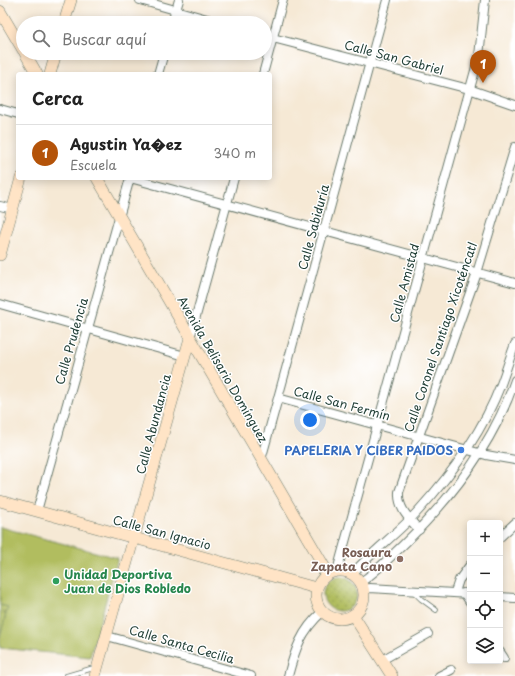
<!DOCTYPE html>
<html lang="es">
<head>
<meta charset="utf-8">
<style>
  :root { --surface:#fff; --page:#f6f6f6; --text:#222; --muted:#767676; --line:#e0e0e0; --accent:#b45309 }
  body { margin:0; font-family:"Playpen Sans",sans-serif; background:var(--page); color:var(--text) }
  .controls { position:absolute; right:12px; bottom:12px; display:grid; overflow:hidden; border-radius:4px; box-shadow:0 2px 10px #0003 }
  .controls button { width:36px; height:36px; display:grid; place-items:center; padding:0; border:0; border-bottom:1px solid var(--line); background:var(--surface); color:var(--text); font:20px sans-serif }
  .you { position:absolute; left:310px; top:420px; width:14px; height:14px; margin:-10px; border:3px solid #fff; border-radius:50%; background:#1a73e8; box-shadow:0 0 0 6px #1a73e833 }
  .badge { display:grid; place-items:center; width:26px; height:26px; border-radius:50%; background:var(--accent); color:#fff; font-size:13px; font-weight:700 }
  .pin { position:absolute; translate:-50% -33px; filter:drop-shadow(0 1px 2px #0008) }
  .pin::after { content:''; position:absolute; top:21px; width:14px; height:12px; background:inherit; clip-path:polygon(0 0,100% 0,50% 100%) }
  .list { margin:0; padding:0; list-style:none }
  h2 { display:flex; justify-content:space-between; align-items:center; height:52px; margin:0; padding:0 16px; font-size:17px }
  h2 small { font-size:13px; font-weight:400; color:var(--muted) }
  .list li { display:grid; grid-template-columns:26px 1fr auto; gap:12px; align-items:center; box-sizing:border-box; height:56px; padding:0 16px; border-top:1px solid var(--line) }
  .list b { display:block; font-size:15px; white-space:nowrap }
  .list p { margin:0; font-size:13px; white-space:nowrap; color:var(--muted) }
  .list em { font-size:13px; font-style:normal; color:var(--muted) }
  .icon { flex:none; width:22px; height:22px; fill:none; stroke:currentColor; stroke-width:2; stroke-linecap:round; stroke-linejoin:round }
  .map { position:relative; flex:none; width:515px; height:676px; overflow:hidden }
  .search { position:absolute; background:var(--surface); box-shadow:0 2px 10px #0003; left:16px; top:16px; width:256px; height:44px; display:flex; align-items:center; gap:10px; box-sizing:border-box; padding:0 14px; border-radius:22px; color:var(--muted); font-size:15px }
  .panel { position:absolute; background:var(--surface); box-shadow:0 2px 10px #0003; left:16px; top:72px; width:256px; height:108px; border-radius:4px }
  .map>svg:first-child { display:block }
  .grass { fill:url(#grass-dots); stroke:#687d4a }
  .cemetery { fill:url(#cemetery-stones); stroke:#687d4a }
  .pitch { fill:#b1bd5f; stroke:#687d4a }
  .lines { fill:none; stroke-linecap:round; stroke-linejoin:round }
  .lane-casing { stroke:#6a796c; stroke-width:5.5 }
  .street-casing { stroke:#6a796c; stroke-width:10 }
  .secondary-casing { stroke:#6a796c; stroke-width:12 }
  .lane { stroke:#fff; stroke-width:4 }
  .street { stroke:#fff; stroke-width:8 }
  .secondary { stroke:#ffe4c6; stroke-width:11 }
  .shop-dot { fill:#3f7fe0; stroke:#fff; stroke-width:1.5 }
  .education-dot { fill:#8d6e63; stroke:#fff; stroke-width:1.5 }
  .leisure-dot { fill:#2e9e5b; stroke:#fff; stroke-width:1.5 }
  .labels { text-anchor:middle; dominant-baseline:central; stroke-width:3; stroke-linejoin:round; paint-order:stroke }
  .street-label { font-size:12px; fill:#1f3d34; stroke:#fff }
  .shop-label { font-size:12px; font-weight:bold; fill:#366cbe; stroke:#fff; text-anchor:end }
  .education-label { font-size:12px; font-weight:bold; fill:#785e54; stroke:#fff; text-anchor:end }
  .leisure-label { font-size:12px; font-weight:bold; fill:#27864d; stroke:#fff; text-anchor:start }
</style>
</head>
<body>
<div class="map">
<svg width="515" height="676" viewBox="0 0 515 676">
  <defs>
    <pattern id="grass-dots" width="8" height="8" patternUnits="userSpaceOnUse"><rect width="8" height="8" fill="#b1bd5f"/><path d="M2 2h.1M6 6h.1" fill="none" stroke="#8f9b4f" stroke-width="1.8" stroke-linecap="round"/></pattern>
    <pattern id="cemetery-stones" width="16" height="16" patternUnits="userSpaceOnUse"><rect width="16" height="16" fill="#b1bd5f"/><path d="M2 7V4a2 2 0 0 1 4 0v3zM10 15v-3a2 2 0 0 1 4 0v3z" fill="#8f9b4f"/></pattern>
  </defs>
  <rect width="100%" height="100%" fill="#fff"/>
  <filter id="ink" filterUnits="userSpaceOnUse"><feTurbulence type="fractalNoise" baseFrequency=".025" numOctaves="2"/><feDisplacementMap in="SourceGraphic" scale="8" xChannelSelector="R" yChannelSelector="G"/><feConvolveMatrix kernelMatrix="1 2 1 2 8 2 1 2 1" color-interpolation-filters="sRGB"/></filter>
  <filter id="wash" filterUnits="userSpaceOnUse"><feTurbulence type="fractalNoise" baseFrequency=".012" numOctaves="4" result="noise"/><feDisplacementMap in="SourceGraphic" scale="16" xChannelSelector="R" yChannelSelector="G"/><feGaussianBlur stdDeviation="0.9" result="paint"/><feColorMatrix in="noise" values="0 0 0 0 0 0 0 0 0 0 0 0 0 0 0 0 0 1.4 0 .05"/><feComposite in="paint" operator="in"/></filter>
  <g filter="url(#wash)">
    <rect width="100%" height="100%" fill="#f6e9d5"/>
    <circle class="grass" cx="340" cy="594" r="17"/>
    <polygon class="cemetery" points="0,605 8,607 0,637"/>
    <polygon class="pitch" points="0,527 118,558 90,657 0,648 0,637 8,607 0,605"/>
  </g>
  <g filter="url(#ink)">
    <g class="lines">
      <g class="lane-casing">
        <g id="lane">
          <polyline points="15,34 23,30"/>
          <polyline points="414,592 421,599 436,610"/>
          <polyline points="66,676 97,667"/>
        </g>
      </g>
      <g class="street-casing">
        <g id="street">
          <polyline points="140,0 221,23"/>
          <polyline points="172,23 179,0"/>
          <polyline points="265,36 469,89 515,105"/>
          <polyline points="158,74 164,53"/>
          <polyline points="263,74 283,0"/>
          <polyline points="0,109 18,114"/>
          <polyline points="130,178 515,283"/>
          <polyline points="0,206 13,209"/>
          <polyline points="0,304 185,356"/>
          <polyline points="190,338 234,178"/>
          <polyline points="278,398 486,455 515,460"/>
          <polyline points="261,460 387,0"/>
          <polyline points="37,511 130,178"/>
          <path d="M419 530C409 518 398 509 399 492L477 273 515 147"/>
          <polyline points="500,537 515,523"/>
          <polyline points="337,571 479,56 485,0"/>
          <path d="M352 574C373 551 398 533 418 511 452 474 483 431 501 384 506 371 510 357 515 344"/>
          <path d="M361 582C376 572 388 559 402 546 451 499 493 445 515 380"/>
          <polyline points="363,589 370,588 470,594"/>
          <polyline points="455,592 459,580 470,565"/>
          <polyline points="464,593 470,602"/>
          <polyline points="500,597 515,598"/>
          <polyline points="107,636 251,676"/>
          <polyline points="500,652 504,658"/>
          <polyline points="382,660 428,634"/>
          <path d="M288 676C295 650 301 631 322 612"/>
          <polyline points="439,676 451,670"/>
        </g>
      </g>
      <g class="secondary-casing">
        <g id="secondary">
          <polyline points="0,11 23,50"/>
          <polyline points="64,23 71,0"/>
          <polyline points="25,53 37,74"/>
          <polyline points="50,74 56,53"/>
          <polyline points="97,178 328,573"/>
          <polyline points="0,255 21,178"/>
          <polyline points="0,501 316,588"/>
          <circle cx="340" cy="595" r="24"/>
          <polyline points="353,615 392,676"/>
          <polyline points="95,676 190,338"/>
        </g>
      </g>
      <use href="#lane" class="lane"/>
      <use href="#street" class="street"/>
      <use href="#secondary" class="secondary"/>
    </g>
  </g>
  <circle class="shop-dot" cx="461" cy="450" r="4"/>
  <circle class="education-dot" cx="400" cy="559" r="4"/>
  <circle class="leisure-dot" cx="56" cy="581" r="4"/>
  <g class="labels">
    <g class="street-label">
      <text transform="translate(394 57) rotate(15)">Calle San Gabriel</text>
      <text transform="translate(313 227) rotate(-75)">Calle Sabiduría</text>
      <text transform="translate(404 283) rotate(-75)">Calle Amistad</text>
      <text transform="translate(440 337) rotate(-71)">Calle Coronel Santiago Xicoténcatl</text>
      <text transform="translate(71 341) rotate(-74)">Calle Prudencia</text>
      <text transform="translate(223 369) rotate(60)">Avenida Belisario Domínguez</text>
      <text transform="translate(342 403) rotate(15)">Calle San Fermín</text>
      <text transform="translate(153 424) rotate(-75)">Calle Abundancia</text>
      <text transform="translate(162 532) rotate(15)">Calle San Ignacio</text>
      <text transform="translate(182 644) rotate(16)">Calle Santa Cecilia</text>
    </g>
    <g class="shop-label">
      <text x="453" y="450">PAPELERIA Y CIBER PAIDOS</text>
    </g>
    <g class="education-label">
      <text x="392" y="552">Rosaura<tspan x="392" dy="14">Zapata Cano</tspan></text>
    </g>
    <g class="leisure-label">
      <text x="64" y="574">Unidad Deportiva<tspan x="64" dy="14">Juan de Dios Robledo</tspan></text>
    </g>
  </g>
</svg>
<div class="controls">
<button>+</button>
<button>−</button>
<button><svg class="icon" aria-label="locate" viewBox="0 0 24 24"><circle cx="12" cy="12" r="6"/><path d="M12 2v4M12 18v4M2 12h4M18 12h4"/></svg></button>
<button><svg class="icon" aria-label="layers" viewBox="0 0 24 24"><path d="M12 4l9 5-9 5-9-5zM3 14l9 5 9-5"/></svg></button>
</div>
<div class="you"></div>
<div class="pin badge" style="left:483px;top:83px">1</div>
<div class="search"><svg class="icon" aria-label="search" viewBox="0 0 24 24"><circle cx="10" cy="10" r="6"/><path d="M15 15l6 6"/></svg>Buscar aquí</div>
<section class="panel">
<h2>Cerca<small></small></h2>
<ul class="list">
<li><span class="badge">1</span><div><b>Agustin Ya�ez</b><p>Escuela</p></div><em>340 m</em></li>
</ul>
</section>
</div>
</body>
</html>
